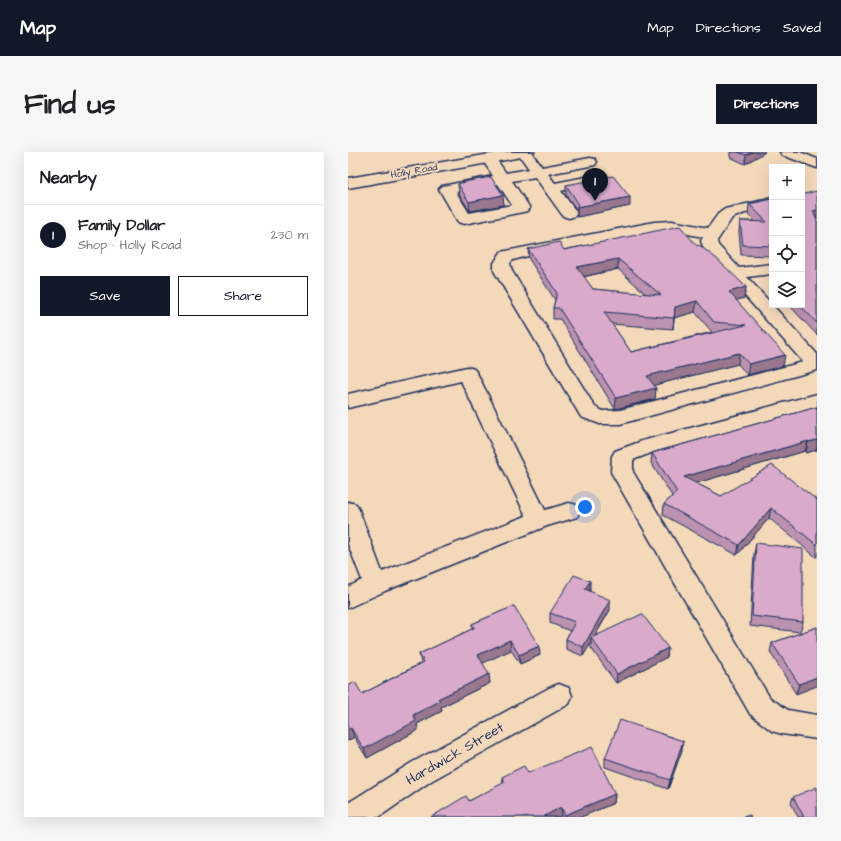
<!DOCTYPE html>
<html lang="en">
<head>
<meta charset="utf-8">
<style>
  :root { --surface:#fff; --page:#f6f6f6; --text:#202124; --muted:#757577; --line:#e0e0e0; --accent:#111827 }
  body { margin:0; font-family:"Architects Daughter",sans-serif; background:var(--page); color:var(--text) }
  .controls { position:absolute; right:12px; top:12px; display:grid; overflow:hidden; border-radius:0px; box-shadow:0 4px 16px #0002 }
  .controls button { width:36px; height:36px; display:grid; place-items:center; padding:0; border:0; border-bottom:1px solid var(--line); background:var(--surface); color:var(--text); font:20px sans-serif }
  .you { position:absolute; left:237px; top:355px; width:14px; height:14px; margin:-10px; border:3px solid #fff; border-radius:50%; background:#1a73e8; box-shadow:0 0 0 6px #1a73e833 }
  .badge { display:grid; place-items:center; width:26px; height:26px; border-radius:50%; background:var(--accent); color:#fff; font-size:13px; font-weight:700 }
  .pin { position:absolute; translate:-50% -33px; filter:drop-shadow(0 1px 2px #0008) }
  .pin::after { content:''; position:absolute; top:21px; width:14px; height:12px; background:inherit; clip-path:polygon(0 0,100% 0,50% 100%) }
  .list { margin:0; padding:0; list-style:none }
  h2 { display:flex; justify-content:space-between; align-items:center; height:52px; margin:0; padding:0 16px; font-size:17px }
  h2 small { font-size:13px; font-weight:400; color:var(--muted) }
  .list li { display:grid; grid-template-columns:26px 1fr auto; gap:12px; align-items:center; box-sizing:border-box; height:60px; padding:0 16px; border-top:1px solid var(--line) }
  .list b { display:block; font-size:15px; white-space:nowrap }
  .list p { margin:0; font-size:13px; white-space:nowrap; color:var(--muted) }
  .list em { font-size:13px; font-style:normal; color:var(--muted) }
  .actions { display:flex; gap:8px; padding:12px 16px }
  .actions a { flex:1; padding:9px 0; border:1px solid var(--accent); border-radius:0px; text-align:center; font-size:14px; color:var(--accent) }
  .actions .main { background:var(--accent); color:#fff }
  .icon { flex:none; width:22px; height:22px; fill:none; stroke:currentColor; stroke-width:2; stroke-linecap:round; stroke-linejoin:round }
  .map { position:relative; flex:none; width:469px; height:665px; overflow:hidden; border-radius:0px }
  header { display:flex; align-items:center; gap:24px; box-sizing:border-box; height:56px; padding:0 20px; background:var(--accent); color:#fff }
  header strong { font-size:19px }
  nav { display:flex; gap:22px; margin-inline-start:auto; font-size:14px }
  .intro { display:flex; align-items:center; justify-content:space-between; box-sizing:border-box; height:96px; padding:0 24px }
  h1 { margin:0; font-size:28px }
  .button { padding:10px 18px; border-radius:0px; background:var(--accent); color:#fff; font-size:14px; font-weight:700 }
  main { display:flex; gap:24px; padding:0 24px }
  aside { flex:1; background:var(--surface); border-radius:0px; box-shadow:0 4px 16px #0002 }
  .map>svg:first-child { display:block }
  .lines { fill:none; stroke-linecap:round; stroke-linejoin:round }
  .minor-casing { stroke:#1b2f5e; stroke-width:3 }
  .major-casing { stroke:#1b2f5e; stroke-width:3 }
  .minor { fill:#f4d8ba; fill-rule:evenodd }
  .major { fill:#f4d8ba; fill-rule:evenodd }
  .wall { fill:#bb92af; stroke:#1b2f5e; fill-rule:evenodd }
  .shaded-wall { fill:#99778e; stroke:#1b2f5e }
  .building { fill:#daaacb; stroke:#1b2f5e; fill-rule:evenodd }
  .labels { text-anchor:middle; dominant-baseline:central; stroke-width:3.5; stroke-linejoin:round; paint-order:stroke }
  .far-street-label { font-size:10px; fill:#1b2f5e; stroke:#f4d8ba }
  .near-street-label { font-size:14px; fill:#1b2f5e; stroke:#f4d8ba }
</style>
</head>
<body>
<header>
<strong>Map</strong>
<nav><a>Map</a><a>Directions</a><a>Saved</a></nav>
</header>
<div class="intro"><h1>Find us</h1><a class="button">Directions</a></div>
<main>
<aside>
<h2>Nearby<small></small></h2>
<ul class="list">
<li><span class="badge">1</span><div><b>Family Dollar</b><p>Shop · Holly Road</p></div><em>230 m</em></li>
</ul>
<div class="actions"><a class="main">Save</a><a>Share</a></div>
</aside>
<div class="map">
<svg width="469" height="665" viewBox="0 0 469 665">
  <rect width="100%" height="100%" fill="#f4d8ba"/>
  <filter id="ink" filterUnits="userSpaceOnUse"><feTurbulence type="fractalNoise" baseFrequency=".025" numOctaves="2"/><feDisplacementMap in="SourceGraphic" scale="8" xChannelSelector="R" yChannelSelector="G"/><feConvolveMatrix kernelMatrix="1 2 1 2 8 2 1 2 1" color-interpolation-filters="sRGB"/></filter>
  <g filter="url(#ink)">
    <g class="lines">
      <g class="minor-casing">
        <g id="minor">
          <path d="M169 0H183L194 15 242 6 247 7 249 10 247 13 200 22 207 31 253 22 258 23 260 26 258 29 213 39 229 61 227 64 221 66 215 64 187 25 164 29 182 56 180 59 116 72 110 70 91 37 94 34 145 24 134 7 136 4 141 3 146 4 158 21 181 17ZM150 32 164 53 121 61 108 40Z"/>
          <polygon points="432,0 452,0 469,7 469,16 434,3"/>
          <path d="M424 46V56L397 61 384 66 369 89 370 93 391 116 424 112V122L399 125 469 202V218L272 272H252L233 265 146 119V111L153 100 306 70 324 69 360 76 370 62 377 57ZM324 79 355 85 353 89 356 97 455 210 272 258 255 259 247 255 164 119 162 111 165 108 180 104 306 80Z"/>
          <polygon points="119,215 126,217 129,221 197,358 221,351 229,353 232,359 229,365 199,374 37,439 0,456 0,435 14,428 0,392 0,350 8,352 11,358 34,420 178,364 113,229 0,256 0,242"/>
          <polygon points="469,242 469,256 308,299 285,308 285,320 422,546 440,558 469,563 469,587 434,582 424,579 402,562 263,320 264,304 267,299 294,289"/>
          <polygon points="211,532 221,536 224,544 221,552 83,629 31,665 0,665 0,651 63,611 201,536"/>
        </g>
      </g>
      <g class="major-casing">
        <polygon id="major" points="154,0 186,0 184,3 179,4 0,36 0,26"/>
      </g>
      <use href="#minor" class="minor"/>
      <use href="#major" class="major"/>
    </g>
    <g class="wall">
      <polygon points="382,0 417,0 397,12 382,5"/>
      <polygon points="110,32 156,53 122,59 111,42"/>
      <polygon points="218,33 282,54 229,65 229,58 218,43"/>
      <polygon points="424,47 424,104 393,103 391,79 392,69 407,69 400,62 401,52"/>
      <polygon points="468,67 469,69 469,183 441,153 454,153"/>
      <path d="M349 94 398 135 396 146 388 148 435 214 399 223 390 212 306 233 307 247 267 257 212 167H205V156L207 148 181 107 180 97 216 98ZM270 117 298 142 245 137 235 125ZM347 160 364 180 283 200 264 172 325 177 326 166Z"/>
      <polygon points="469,255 469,299 468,298 458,301 457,299 348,331 373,344 469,348 469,405 468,405 421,366 389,403 315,363 316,352 324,344 303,311 304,301"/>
      <polygon points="408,391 455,470 452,480 402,474 406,402"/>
      <polygon points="242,439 262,458 247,484 320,496 319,505 268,531 243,496 243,491 235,504 218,497 218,487 222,479 202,471 202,461"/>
      <polygon points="166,454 192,503 172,512 163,498 134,511 142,531 93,555 94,559 69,572 70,578 19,606 6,585 0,589 14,542 73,511 71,502 124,477 124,472"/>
      <polygon points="469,475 448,542 422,500 424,491"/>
      <polygon points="334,598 320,637 257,615 257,606"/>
      <polygon points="180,621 267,642 266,651 233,665 214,665 214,663 211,665 83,665 121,649 155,632 154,625"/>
      <polygon points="445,645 469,665 450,665 443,651"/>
    </g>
    <g class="shaded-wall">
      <polygon points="404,0 417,0 397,12 398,3"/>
      <polygon points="155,43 156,53 122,59 121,50"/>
      <polygon points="282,45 282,54 229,65 229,55"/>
      <polygon points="469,58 469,67 463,68 465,59"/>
      <polygon points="270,107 270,117 229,126 229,115"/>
      <polygon points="398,135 396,146 380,151 381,140"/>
      <polygon points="349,149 347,160 326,166 325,177 327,155"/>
      <polygon points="391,201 390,212 299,235 299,224"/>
      <polygon points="437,203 435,214 399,223 401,212"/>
      <polygon points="308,236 307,247 267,257 268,246"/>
      <polygon points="469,288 469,294 468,298 458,301 460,290"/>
      <polygon points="460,289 457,299 335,335 336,325"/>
      <polygon points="423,356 421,366 389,403 391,393"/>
      <polygon points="242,429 242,439 237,437"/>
      <polygon points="262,448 262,458 244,488 243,486 243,491 235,504 235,495"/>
      <polygon points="162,488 163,498 131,513 130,503"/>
      <polygon points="191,494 192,503 172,512 171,503"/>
      <polygon points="320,496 319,505 268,531 269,522"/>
      <polygon points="141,522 142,531 93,555 94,559 69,572 70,578 19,606 16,597 90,547"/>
      <polygon points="469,525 469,534 448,542 451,532"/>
      <polygon points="3,576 6,585 0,589 0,578"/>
      <polygon points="335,589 334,598 320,637 322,628"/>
      <polygon points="267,642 266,651 233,665 217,665 217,663"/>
      <polygon points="213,655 214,663 211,665 195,665"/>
    </g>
    <g class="building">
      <polygon points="390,0 404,0 398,3"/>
      <polygon points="265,24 282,45 229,55 230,51 218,33"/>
      <polygon points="143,25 155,43 121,50 110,32 121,29"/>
      <polygon points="469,39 469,58 465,59 469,69 469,171 452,153 454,153 454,41 456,42"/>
      <polygon points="424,47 424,94 395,93 392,69 419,70 401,52"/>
      <path d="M332 74 349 94 351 93 369 107 398 135 381 140 437 203 401 212 391 201 299 224 308 236 268 246 211 156H205L209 141 180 97 211 90 216 98ZM270 107 313 143 245 137 229 115ZM349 149 366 170 398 173 283 200 256 160 326 166 327 155Z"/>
      <polygon points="469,255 469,288 460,290 460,289 336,325 373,344 424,313 469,348 469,393 423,356 391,393 316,352 329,340 304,301"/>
      <polygon points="408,391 455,397 455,470 404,464"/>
      <polygon points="226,423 242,429 237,437 262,448 235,495 218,487 227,470 202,461"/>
      <polygon points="166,454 191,494 171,503 162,488 130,503 141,522 90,547 92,549 65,563 68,569 16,597 3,576 0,578 0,534 7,530 14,542 76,510 71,502 126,476 124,472"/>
      <polygon points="294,462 320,496 269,522 243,486"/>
      <polygon points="469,475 469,525 451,532 424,491"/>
      <polygon points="272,568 335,589 322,628 257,606"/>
      <polygon points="244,595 267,642 217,663 213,655 195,665 83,665 118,644 121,649 157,630 154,625 176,614 180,621"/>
      <polygon points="469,635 469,665 456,665 445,645"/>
      <polygon points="402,663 403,665 395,665"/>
    </g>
  </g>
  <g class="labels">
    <g class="far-street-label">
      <text transform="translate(66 19) rotate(-10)">Holly Road</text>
    </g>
    <g class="near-street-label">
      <text transform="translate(107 602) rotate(-30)">Hardwick Street</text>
    </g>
  </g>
</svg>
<div class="controls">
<button>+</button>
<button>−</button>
<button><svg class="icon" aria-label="locate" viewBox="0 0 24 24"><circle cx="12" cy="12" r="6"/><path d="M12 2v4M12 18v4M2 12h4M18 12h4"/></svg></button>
<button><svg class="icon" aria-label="layers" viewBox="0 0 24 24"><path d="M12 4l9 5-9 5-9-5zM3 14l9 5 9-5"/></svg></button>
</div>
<div class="you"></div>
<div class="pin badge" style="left:247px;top:49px">1</div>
</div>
</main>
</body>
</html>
